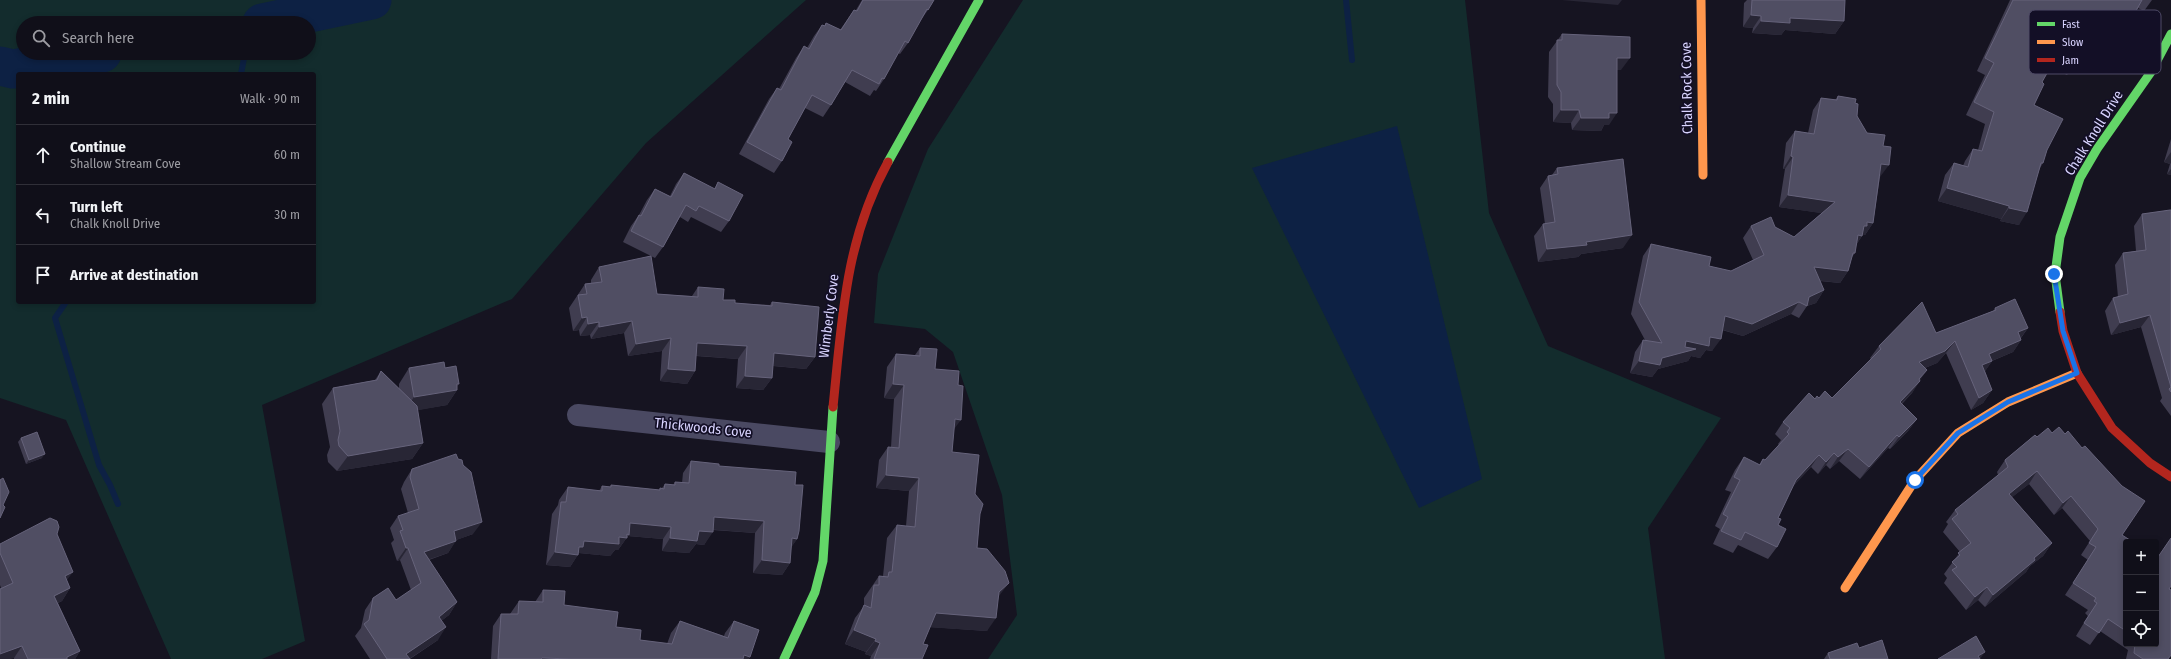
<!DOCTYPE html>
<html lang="en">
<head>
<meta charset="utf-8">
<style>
  :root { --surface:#100f19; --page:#191822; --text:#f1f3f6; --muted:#9c9ca2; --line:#302f38 }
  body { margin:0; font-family:"Fira Sans Condensed",sans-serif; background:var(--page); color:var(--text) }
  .controls { position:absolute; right:12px; bottom:12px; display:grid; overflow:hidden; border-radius:4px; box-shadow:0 2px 6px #0003 }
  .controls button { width:36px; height:36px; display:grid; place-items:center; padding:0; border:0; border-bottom:1px solid var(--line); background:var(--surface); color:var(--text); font:20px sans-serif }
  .stop { position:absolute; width:12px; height:12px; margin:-9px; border:3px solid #1a73e8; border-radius:50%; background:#fff }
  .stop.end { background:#1a73e8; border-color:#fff; box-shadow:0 1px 4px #0008 }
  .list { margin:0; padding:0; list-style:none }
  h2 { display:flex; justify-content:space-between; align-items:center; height:52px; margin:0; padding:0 16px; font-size:17px }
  h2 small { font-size:13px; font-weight:400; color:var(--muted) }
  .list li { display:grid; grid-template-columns:26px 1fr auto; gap:12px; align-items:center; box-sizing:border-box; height:60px; padding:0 16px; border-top:1px solid var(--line) }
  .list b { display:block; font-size:15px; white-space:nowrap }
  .list p { margin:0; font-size:13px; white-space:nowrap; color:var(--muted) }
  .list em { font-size:13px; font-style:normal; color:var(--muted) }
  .icon { flex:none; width:22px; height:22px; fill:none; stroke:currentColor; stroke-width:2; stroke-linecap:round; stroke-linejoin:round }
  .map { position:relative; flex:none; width:2171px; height:659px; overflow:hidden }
  .search { position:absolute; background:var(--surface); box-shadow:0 2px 6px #0003; left:16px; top:16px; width:300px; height:44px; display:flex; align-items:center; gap:10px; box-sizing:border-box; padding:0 14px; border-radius:22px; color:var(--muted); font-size:15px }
  .panel { position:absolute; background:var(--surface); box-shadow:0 2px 6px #0003; left:16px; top:72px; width:300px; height:232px; border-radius:4px }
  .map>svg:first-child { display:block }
  .green { fill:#132c2d; fill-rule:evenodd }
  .water { fill:#0d2144 }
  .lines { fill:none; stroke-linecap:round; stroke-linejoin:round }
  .stream { stroke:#0d2144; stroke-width:6 }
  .river { stroke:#0d2144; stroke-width:39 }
  .street { stroke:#4a4962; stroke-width:22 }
  .fast { stroke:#63d668; stroke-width:9 }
  .slow { stroke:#ff974d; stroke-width:9 }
  .jam { stroke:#b3261e; stroke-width:9 }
  .wall { fill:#403d50 }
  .shaded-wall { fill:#282635 }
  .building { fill:#504e63; stroke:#66637b }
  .route { stroke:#1a73e8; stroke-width:5 }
  .labels { text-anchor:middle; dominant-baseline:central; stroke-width:3.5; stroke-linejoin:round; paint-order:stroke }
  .street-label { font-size:14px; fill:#d9d4ff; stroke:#130f26 }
  .key { fill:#130f26; stroke:#4e4a67; stroke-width:1 }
  .key-label { font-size:11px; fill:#d9d4ff }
</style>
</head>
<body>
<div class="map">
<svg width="2171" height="659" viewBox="0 0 2171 659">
  <rect width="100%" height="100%" fill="#161421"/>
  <g class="green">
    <path d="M0 0H806L646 143 512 299 262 405 305 641 262 659H171L66 420 0 398ZM23 23H309V53H23ZM18 74H314V302H18Z"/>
    <polygon points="1023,0 1465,0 1489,213 1548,346 1721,418 1648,528 1665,659 988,659 1017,615 1002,495 953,352 925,329 874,323 878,274 928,149"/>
  </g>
  <polygon class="water" points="1397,126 1482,479 1419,508 1252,168"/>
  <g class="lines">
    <g class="stream">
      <polyline points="1346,0 1352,60"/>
      <polyline points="241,74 245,53"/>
      <polyline points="66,302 55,318 99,465 110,485 118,504"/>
    </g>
    <g class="river">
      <polyline points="262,23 372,0"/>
      <polyline points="0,66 13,69 102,53"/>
    </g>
    <polyline class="street" points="578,415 829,442"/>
    <g class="fast">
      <polyline points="888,162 979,0"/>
      <polyline points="2060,312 2055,274 2060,237 2080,178 2097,149 2151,72 2171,34"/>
      <polyline points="784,659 815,592 823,561 833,407"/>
    </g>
    <g class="slow">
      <polyline points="1701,0 1703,175"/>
      <polyline points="1845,588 1915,480 1958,433 2008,402 2077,373"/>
    </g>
    <g class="jam">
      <polyline points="2060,312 2063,331 2077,373 2112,428 2150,463 2171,477"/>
      <path d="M833 407C842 320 845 240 888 162"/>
    </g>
  </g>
  <g class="wall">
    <polygon points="862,0 934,0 928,10 920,21 908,43 900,54 898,53 884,79 876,91 874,90 870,96 845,82 831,105 823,117 805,108 788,139 782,161 774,173 739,154 769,99 777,88 779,89 796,58 804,46 807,48 814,36 822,25 824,26 826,23 840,30 854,10 856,10"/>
    <polygon points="1747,0 1752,0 1844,21 1835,34 1785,30 1781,35 1752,33 1753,28 1743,27 1744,3"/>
    <polygon points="2010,0 2152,0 2144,11 2138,8 2118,43 2109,56 2084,42 2079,52 2076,63 2067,75 2050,67 2042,82 2034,105 2047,150 2043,163 2040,168 2019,225 2000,221 2001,219 1938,201 1945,175 1954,163 1963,166 1965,161 1973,149 1978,150 1985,124 1966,115 1985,75 1977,71"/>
    <polygon points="1562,34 1621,70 1617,70 1609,125 1604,125 1601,131 1572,130 1571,123 1553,122 1553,104 1548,97 1549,52"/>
    <polygon points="1838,96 1855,103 1857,116 1867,133 1883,146 1880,177 1873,223 1865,235 1863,234 1862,236 1856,245 1855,253 1852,257 1848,271 1840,283 1820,281 1824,290 1816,303 1807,306 1799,318 1791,314 1743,336 1722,330 1712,351 1706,350 1700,358 1691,356 1688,361 1658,369 1652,377 1630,373 1635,352 1643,340 1645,340 1631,314 1643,256 1651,244 1709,266 1731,271 1753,260 1743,238 1751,226 1775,227 1794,237 1822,213 1779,207 1785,169 1783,169 1786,143 1795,131 1808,133 1813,110 1821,98 1835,100"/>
    <polygon points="2171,139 2171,175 2167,174 2170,164 2164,162"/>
    <polygon points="1557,168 1623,248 1581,254 1578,257 1538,262 1534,236 1543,224 1545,224 1540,188 1548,176 1552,175"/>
    <polygon points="684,173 714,189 718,182 729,221 721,232 691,217 688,222 680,217 663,247 655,258 623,242 631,226 639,215 647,200 655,189 670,196 676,184"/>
    <polygon points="2171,210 2171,416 2160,401 2162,398 2141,327 2111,335 2105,311 2113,298 2118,297 2115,265 2123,253 2136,251 2134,226 2142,214"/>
    <polygon points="599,267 657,294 692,296 698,287 723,300 735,303 770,305 772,302 815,357 806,369 773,366 772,378 763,390 736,388 738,359 696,356 695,371 687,384 660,381 662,351 628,356 624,333 591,339 590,335 580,336 579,330 573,331 569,308 585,284 591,283 591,280"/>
    <polygon points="1995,308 2028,328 2021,338 2021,340 2013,352 1992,361 1985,371 1992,390 1983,403 1971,410 1946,353 1937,363 1925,368 1920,380 1912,393 1902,404 1917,419 1908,431 1890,449 1888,448 1860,479 1839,461 1830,469 1826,465 1818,474 1811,467 1793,486 1778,518 1778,525 1777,547 1768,559 1738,545 1733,553 1713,544 1720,529 1715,526 1731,492 1725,490 1735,470 1744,457 1759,465 1763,459 1765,460 1779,445 1778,444 1781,440 1775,434 1783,422 1815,399 1832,398 1871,359 1870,358 1879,346 1936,333 1993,311"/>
    <polygon points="920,348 935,369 954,428 952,452 975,494 980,514 977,548 999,596 998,597 987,631 930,627 923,644 922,659 870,659 871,656 865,654 866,652 845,644 855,618 864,606 864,598 879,576 883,576 887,538 897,525 906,526 909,491 876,488 879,460 888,447 891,447 894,399 884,398 887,367 896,354 915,355"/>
    <polygon points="409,368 445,368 457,386 457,390 447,405 417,410 423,443 412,459 337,471 328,462 327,455 330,447 322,404 333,388 375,380 381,371 399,389 399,384"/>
    <polygon points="2035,435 2122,535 2126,542 2126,644 2156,644 2158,557 2171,538 2169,589 2171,590 2171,657 2170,656 2168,659 2126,659 2128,650 2100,631 2090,645 2076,636 2088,616 2085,613 2088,610 2065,595 2088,560 2081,555 2090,541 2062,508 2054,515 2029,484 2012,497 2052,543 2043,556 2030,566 2026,572 1985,607 1978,600 1966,610 1944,583 1947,578 1944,574 1960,552 1943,532 1948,524 1946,522 1955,510 1998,475 1997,472 2005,460"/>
    <polygon points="21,438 42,458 26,464 18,442"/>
    <polygon points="691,461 719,466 795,485 797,539 791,547 790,563 782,575 753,573 755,533 713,530 704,545 696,544 689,553 662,551 663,539 628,536 618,550 615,550 610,556 579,553 570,567 546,565 552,514 558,505 559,500 568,487 599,491 602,486 610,487 611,485 659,490 660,488 662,488 665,484 673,485 675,482 682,483 683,473"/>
    <polygon points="412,469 473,534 456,540 448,553 429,560 457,602 449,615 441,621 438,640 410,659 370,659 355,636 361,628 365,610 373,598 396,600 411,590 400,560 397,561 391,543 394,540 390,528 398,516 408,513 401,489 404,482"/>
    <polygon points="57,534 67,581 70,588 62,601 58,603 80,651 75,659 14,659 1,588 0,585 0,544"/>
    <polygon points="543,590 564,605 616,627 640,640 667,644 671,633 680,621 724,636 725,633 734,621 750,657 748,659 491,659 493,626 501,614 510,614 519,601 535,602"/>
    <polygon points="1859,648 1888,659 1824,659 1828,653"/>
  </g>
  <g class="shaded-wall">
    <polygon points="1562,0 1622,0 1618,5"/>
    <polygon points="1751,15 1761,16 1753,28 1743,27"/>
    <polygon points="1790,18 1844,21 1835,34 1785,30 1781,35 1752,33 1761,21"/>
    <polygon points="1617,58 1630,58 1621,70 1608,70"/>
    <polygon points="1561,110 1579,110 1571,123 1553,122"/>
    <polygon points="1609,113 1617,113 1609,125 1604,125 1601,131 1572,130 1581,118"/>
    <polygon points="2171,152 2171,163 2170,164 2164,162"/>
    <polygon points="1791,156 1793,157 1785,169 1783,169"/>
    <polygon points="1881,164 1889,165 1880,177 1873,176"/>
    <polygon points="2171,169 2171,175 2167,174"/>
    <polygon points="1947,188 2009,206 2001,219 1938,201"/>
    <polygon points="1788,195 1835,202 1827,214 1779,207"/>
    <polygon points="2009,208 2027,212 2019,225 2000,221"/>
    <polygon points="1867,222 1873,223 1865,235 1861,234 1862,236 1854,248 1849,247 1864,226"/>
    <polygon points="1632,235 1623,248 1581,254 1578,257 1538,262 1547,249 1586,242"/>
    <polygon points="1814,267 1848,271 1840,283 1806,279"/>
    <polygon points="1824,290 1816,303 1807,306 1809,297"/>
    <polygon points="1799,302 1791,314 1743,336 1717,328 1725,316"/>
    <polygon points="2150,315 2141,327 2111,335 2120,323"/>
    <polygon points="587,317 579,330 573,331 582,318"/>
    <polygon points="632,321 624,333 591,339 599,327"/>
    <polygon points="599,322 590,335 580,336 588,324"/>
    <polygon points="2028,328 2019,340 2018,332"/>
    <polygon points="1710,337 1721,339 1712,351 1706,350 1700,358 1691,356 1688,361 1658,369 1652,377 1630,373 1639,361 1662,358 1686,341"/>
    <polygon points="671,338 662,351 628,356 636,344"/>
    <polygon points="2021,340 2013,352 1989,362 1992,361 1984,373 1974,377 1989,354"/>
    <polygon points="1955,341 1946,353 1937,363 1910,374 1919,362"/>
    <polygon points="697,343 747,346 738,359 688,355"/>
    <polygon points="774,353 815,357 806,369 765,365"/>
    <polygon points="668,369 695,371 687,384 660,381"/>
    <polygon points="1927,370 1919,382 1919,379"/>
    <polygon points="745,376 772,378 763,390 736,388"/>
    <polygon points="1920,381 1912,393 1891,414 1900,402"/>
    <polygon points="459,384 454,390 457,390 447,405 403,413 414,397"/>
    <polygon points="893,384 904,385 894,399 884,398"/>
    <polygon points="1992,390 1983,403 1971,410 1979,398"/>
    <polygon points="955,419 961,420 951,433"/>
    <polygon points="1917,419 1908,431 1890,449 1899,437"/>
    <polygon points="1897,435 1888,448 1860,479 1869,467"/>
    <polygon points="423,443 412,459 337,471 348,456"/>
    <polygon points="1848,449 1839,461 1830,469 1838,457"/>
    <polygon points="1834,453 1826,465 1818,474 1826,462"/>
    <polygon points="45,454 42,458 26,464 29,460"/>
    <polygon points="1819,455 1811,467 1788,492 1796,480"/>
    <polygon points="2037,471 2029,484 2001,506 2009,494"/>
    <polygon points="886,475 919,478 909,491 876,488"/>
    <polygon points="2071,496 2062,508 2054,515 2063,503"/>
    <polygon points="714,517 764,521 755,533 706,529"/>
    <polygon points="482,522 473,534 445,544 454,531"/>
    <polygon points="630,523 671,527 663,539 628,536 618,550 615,550 610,556 579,553 570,567 546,565 555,552"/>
    <polygon points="699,531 713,532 704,545 696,544 689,553 662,551 670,538"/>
    <polygon points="792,538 797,539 789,551"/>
    <polygon points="456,541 448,553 415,564 424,552"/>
    <polygon points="2052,543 2043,556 2030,566 2026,572 1985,607 1993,595 2034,558"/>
    <polygon points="406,548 408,548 400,560 397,561"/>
    <polygon points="762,560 790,563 782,575 753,573"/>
    <polygon points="73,572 64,584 65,576"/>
    <polygon points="1009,583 999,596 989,606 999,592"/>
    <polygon points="1987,587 1978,600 1966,610 1975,597"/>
    <polygon points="70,588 62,601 46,608 54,596"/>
    <polygon points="457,602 449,615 431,629 439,617"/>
    <polygon points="936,613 996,618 987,631 926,627"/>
    <polygon points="446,627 438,640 409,659 406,654"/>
    <polygon points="854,630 876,639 866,652 845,644"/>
    <polygon points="875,641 880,643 871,656 865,654"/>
    <polygon points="22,646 14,658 11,659 0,659 0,654"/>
    <polygon points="80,651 75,659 65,659 67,657"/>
    <polygon points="1985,652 1980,659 1976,659 1978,656"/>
    <polygon points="744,655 750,657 748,659 741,659"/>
    <polygon points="542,658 572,659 541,659"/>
  </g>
  <g class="building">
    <polygon points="863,0 934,0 928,10 927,9 908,43 905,41 884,79 882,78 879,84 852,70 831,105 812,95 788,139 792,142 782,161 747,142 777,88 781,90 804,46 809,49 822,25 825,26 826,23 841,30 854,10 857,11"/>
    <polygon points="1752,0 1845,0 1844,21 1790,18 1790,23 1761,21 1761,16 1751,15"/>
    <polygon points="2013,0 2142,0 2118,43 2092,29 2079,52 2076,63 2058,54 2042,82 2044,84 2034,105 2063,119 2047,150 2043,163 2041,163 2027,212 2009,208 2009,206 1947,188 1954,163 1968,167 1973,149 1982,151 1994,112 1974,102 1994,63 1985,58"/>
    <polygon points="1562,34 1630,37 1630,58 1617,58 1617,113 1609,113 1609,118 1581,118 1579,110 1561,110 1561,92 1557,85 1557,40 1562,40"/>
    <polygon points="1838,96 1856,99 1855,103 1858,104 1857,116 1867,133 1885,135 1883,146 1891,147 1889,165 1881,164 1873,223 1867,222 1867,226 1864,226 1862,236 1858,235 1855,253 1853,253 1848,271 1814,267 1824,290 1809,297 1807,306 1799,302 1752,324 1725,316 1721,339 1710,337 1709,346 1686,341 1685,347 1696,349 1662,358 1660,365 1639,361 1643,340 1662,343 1639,302 1651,244 1711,257 1709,266 1731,271 1764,255 1751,226 1771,217 1775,227 1794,237 1835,202 1788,195 1793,157 1791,156 1795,131 1814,134 1821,98 1837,100"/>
    <polygon points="1623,159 1632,235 1586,242 1587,245 1547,249 1543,224 1555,222 1548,176 1558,174 1557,168"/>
    <polygon points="684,173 715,189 718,182 743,195 729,221 699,206 696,211 686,205 663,247 631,231 639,215 641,216 655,189 671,197"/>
    <polygon points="2170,210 2171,210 2171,392 2169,389 2171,387 2150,315 2120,323 2113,298 2128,294 2123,253 2146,250 2142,214"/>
    <polygon points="651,256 657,294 698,297 698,287 724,289 723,300 735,300 735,303 772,306 772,302 819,307 815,357 774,353 772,378 745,376 747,346 697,343 695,371 668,369 671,338 636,344 632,321 599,327 599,322 588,324 587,317 582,318 578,295 587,294 585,284 602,282 599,267"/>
    <polygon points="2015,299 2028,328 2018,332 2021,340 1989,354 1992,361 1982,365 1992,390 1979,398 1955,341 1945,351 1919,362 1927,370 1919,379 1920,381 1900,402 1917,419 1899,437 1897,435 1869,467 1848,449 1838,457 1834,453 1826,462 1819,455 1796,480 1778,518 1781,519 1778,525 1786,529 1777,547 1745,532 1741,540 1721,531 1728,517 1723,514 1740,480 1734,477 1744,457 1760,465 1763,459 1765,460 1789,434 1787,432 1790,428 1783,422 1809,393 1815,399 1817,396 1819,398 1825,391 1832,398 1881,349 1879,346 1922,302 1936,333 1996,310 1995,308"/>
    <polygon points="920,348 937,349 935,369 959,371 958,385 963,386 961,420 955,419 952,452 979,455 975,494 983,504 980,514 977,548 987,549 1005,571 1009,583 999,592 996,618 936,613 923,644 928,645 922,659 874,659 880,643 875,641 876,639 854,630 864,605 871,608 874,585 879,585 879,576 888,577 889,572 892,572 897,525 915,527 919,478 886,475 888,447 899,448 904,385 893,384 896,354 920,356"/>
    <polygon points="444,362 445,368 456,366 459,384 457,384 457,390 414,397 409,368"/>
    <polygon points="381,371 417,406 423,443 348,456 339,446 338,440 340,431 333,388 377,380"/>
    <polygon points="2059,427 2065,434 2068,431 2082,448 2085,446 2122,486 2145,501 2122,535 2133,542 2126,542 2126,631 2108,619 2099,633 2084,623 2097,603 2094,601 2096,598 2073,583 2096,547 2089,543 2098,529 2071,496 2063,503 2037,471 2009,494 2052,543 2034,558 2035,560 1993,595 1987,587 1975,597 1952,570 1957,567 1952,562 1960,555 1958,553 1971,543 1952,519 1958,514 1955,510 2008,467 2005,460 2035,435 2037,437 2048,428 2052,433"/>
    <polygon points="37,432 45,454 29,460 21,438"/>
    <polygon points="456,454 458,459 462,460 463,465 471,472 482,522 454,531 456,541 424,552 457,602 439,617 446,627 406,654 410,659 387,659 364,624 369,620 373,598 388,588 396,600 421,583 408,548 406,548 400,531 403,530 398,516 419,509 410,477 412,469"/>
    <polygon points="691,461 719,464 719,466 796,472 795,485 803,485 799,531 797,539 792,538 790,563 762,560 764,521 714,517 713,532 699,531 697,541 670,538 671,527 630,523 629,535 627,534 627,538 619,537 619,544 584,541 583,547 579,547 578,555 555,552 561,502 566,502 568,487 602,491 602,486 611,487 611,485 660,490 660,488 664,489 665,484 675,485 675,482 689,483"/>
    <polygon points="3,478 9,492 3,505 5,507 0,518 0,480"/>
    <polygon points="50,518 57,521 59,527 57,534 73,572 65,576 70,588 54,596 80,651 67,657 67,659 28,659 22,646 0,654 0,589 13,583 0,553 0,544"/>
    <polygon points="2171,538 2171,586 2169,589 2171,590 2171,655 2168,659 2143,659 2134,653 2135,644 2156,644 2156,556 2158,557"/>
    <polygon points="543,590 565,591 564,605 618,612 616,627 641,630 640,640 672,644 680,621 728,638 734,621 759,630 750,657 744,655 743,659 572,659 542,658 541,659 498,659 501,614 518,614 519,601 543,602"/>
    <polygon points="1976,636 1985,652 1978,656 1980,659 1938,659"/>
    <polygon points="1882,640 1888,659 1830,659 1828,653 1857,643 1859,648"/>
  </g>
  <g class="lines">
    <polyline class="route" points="1915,480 1958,433 2008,402 2077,373 2063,331 2054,274"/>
  </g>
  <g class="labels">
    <g class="street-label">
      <text transform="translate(1687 88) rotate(-91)">Chalk Rock Cove</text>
      <text transform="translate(2094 133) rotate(-58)">Chalk Knoll Drive</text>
      <text transform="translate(829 316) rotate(-83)">Wimberly Cove</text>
      <text transform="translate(703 428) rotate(6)">Thickwoods Cove</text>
    </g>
  </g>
  <rect x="2029" y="10" width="132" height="64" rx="6" class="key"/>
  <rect x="2037" y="22" width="18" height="4" fill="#63d668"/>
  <rect x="2037" y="40" width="18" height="4" fill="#ff974d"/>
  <rect x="2037" y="58" width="18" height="4" fill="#b3261e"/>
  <g class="key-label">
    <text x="2062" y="28">Fast</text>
    <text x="2062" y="46">Slow</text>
    <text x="2062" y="64">Jam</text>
  </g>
</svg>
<div class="controls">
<button>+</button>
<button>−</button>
<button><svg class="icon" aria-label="locate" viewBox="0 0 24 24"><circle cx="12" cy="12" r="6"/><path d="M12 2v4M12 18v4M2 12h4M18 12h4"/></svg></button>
</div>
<div class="stop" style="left:1915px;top:480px"></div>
<div class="stop end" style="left:2054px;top:274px"></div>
<div class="search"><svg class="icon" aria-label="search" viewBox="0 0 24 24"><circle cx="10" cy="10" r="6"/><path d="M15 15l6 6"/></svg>Search here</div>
<section class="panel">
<h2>2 min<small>Walk · 90 m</small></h2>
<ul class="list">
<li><svg class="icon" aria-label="ahead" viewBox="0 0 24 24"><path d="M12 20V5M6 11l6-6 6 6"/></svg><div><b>Continue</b><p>Shallow Stream Cove</p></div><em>60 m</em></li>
<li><svg class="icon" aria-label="left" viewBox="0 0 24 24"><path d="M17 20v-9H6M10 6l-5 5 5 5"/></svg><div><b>Turn left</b><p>Chalk Knoll Drive</p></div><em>30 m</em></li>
<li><svg class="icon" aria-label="arrive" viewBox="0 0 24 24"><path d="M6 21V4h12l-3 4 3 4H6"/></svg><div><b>Arrive at destination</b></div></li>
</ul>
</section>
</div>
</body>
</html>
